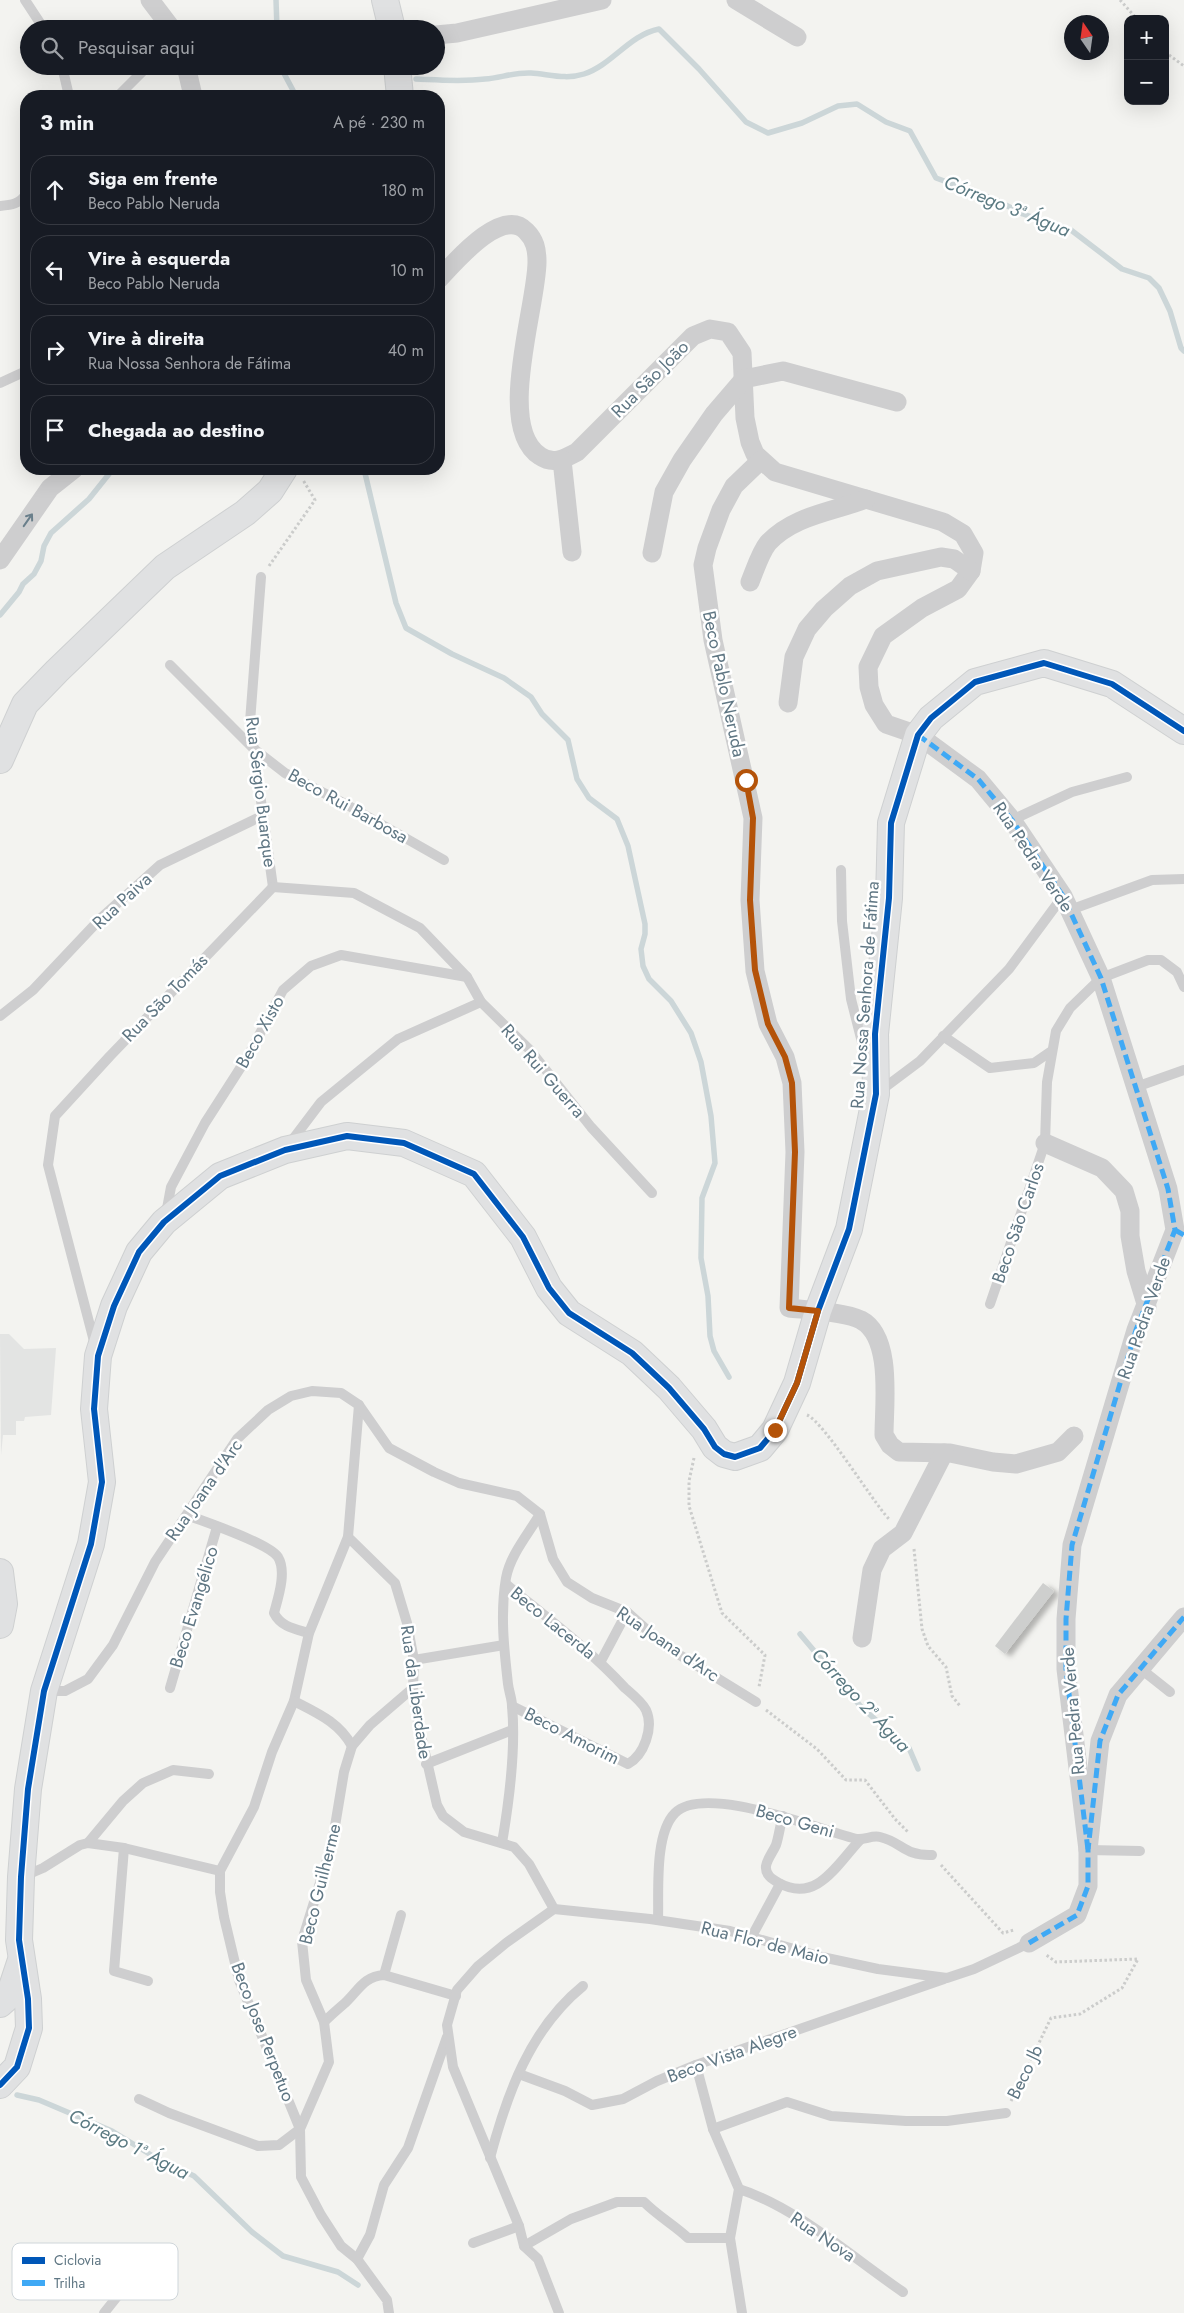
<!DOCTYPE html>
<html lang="pt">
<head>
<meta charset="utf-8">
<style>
  :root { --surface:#171b24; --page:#20242c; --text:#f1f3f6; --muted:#9ea1a6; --line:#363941 }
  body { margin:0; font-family:Jost,sans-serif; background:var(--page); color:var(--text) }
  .controls { position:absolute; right:15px; top:15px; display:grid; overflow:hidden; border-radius:10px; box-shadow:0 5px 20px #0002 }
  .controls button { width:45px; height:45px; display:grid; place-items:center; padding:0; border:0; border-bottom:1px solid var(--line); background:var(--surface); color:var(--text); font:25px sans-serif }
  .compass { position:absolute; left:1064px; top:15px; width:45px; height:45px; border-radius:50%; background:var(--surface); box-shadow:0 5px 20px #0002; rotate:347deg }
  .stop { position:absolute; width:15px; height:15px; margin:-11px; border:4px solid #b45309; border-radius:50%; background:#fff }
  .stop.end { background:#b45309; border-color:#fff; box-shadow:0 1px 5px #0008 }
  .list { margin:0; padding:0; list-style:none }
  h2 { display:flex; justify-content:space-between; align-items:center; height:65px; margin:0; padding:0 20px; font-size:21px }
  h2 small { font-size:16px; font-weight:400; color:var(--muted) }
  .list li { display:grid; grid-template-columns:32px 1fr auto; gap:15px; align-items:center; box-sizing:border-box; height:70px; margin:0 10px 10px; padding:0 10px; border:1px solid var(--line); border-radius:20px }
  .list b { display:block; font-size:19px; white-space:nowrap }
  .list p { margin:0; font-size:16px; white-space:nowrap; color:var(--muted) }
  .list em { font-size:16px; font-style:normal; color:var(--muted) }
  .icon { flex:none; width:28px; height:28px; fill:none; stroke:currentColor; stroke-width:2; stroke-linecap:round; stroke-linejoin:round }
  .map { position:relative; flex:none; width:1184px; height:2313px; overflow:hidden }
  .search { position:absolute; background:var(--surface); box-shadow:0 5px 20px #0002; left:20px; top:20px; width:425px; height:55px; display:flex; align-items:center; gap:12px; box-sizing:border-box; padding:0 18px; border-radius:28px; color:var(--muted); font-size:19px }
  .panel { position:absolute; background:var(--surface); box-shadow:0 5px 20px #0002; left:20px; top:90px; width:425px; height:385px; border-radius:20px }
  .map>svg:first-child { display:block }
  .built { fill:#e3e4e3 }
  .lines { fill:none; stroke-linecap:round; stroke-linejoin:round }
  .stream { stroke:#ccd6d8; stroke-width:5.5 }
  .building { fill:#cecfce; filter:url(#shadow) }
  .secondary-casing { stroke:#ced0d1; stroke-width:28 }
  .path { stroke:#cbcccb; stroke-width:3; stroke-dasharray:2.5 2.5; stroke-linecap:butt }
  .lane { stroke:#cececf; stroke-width:10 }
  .street { stroke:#cececf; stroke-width:19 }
  .secondary { stroke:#e0e1e2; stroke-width:26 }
  .quiet { stroke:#3fa9f5; stroke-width:5; stroke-dasharray:10 5; stroke-linecap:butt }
  .cycleway-casing { stroke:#fff; stroke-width:9 }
  .cycleway { stroke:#0057b8; stroke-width:6 }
  .oneway { stroke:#6a7f8b }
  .route { stroke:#b45309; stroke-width:6 }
  .labels { text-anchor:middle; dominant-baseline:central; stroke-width:5; stroke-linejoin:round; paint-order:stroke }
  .street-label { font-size:18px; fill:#5f7683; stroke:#fff }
  .water-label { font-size:19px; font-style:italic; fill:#5b7a82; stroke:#fff }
  .key { fill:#fff; stroke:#cfd6da; stroke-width:1 }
  .key-label { font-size:14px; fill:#5f7683 }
</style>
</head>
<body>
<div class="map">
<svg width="1184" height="2313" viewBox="0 0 1184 2313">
  <defs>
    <filter id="shadow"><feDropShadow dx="5.5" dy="3" stdDeviation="2.5" flood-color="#0004"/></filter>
  </defs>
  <rect width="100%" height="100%" fill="#f3f3f0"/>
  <polygon class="built" points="9,1334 24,1349 56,1348 51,1415 25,1417 24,1421 16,1421 16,1435 3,1435 1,1455 0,1334"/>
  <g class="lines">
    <g class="stream">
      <polyline points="276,0 277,29"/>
      <polyline points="280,66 296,96"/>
      <path d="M416 79C439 80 462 82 485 79 500 78 515 72 531 73 548 74 566 80 584 74 612 65 629 35 659 29L699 69 746 122 768 133 802 123 838 106 857 104 886 122 910 131 936 178 996 200 1023 214 1071 230 1122 269 1149 278 1159 288 1170 311 1181 348 1184 351"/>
      <polyline points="364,469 396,603 406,628 452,654 504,678 531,697 542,714 568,740 577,779 589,798 617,819 628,846 645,924 645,934 641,949 643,966 649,979 671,1001 691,1033 701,1062 711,1116 715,1163 702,1198 701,1258 708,1296 710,1336 714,1351 729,1377"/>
      <polyline points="0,615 19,592 23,584 34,574 41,561 44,546 51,533 89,499 113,469"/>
      <polyline points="800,1634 862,1708 909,1748 918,1769"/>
      <polyline points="17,2095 39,2100 112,2131 156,2158 194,2176 252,2232 283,2256 338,2272 358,2285"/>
    </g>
  </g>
  <polygon class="building" points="1043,1583 1054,1591 1005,1654 995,1646"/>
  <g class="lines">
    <g class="secondary-casing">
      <g id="secondary">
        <polyline points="385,0 392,29"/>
        <polyline points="397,66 400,96"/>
        <polyline points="0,760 25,704 57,671 165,567 245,513 270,491 284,469"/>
        <polyline points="0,1572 4,1604 0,1625"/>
        <polyline points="0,2004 9,1996 20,1963"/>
        <polyline points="0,2085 17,2067 29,2028 28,1999 19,1940 21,1877 28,1789 44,1691 91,1544 102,1482 94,1409 98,1356 114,1306 139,1252 164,1222 220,1176 285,1150 347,1136 404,1143 474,1174 523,1237 549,1288 569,1313 632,1353 669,1388 704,1429 715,1447 724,1454 735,1457 760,1448 775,1430 797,1383 818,1311 849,1229 876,1094 875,1034 889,898 891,823 918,735 931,718 975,682 1044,663 1112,684 1184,731"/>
      </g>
    </g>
    <g class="path">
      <polyline points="1120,0 1137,19"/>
      <polyline points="1165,52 1184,66"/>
      <polyline points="269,566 315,500 303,480"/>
      <path d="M807 1415C824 1422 872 1501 889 1519"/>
      <polyline points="694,1458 689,1481 689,1506 722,1613 765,1655 759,1687"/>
      <polyline points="914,1549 922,1629 928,1646 946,1667 952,1696 960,1706"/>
      <polyline points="766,1710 817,1749 846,1780 865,1780 895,1819 908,1832"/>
      <polyline points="941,1865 1003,1933 1014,1930"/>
      <polyline points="1011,2101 1051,2018 1080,2014 1122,1988 1138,1959 1056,1962 1045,1954"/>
    </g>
    <g class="lane">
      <polyline points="25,0 44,29"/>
      <polyline points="62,66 69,96"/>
      <polyline points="118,96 148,66"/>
      <path d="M0 206C11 205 20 204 26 194"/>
      <polyline points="0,383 26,371"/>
      <polyline points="261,577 250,722 273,887"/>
      <polyline points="170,665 254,749 285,773 349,806 444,860"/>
      <polyline points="1012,820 1072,792 1127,777"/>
      <polyline points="841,870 842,921 851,999 865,1054"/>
      <polyline points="1070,910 1152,880 1184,879"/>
      <polyline points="0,1016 33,990 101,918 160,865 264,815"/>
      <polyline points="943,1036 990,1068 1034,1063 1050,1052"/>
      <polyline points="1136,1087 1184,1070"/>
      <polyline points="880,1091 920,1061 1009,969 1063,896"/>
      <polyline points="290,1143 321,1102 398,1039 481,1002 530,1050 591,1127 652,1193"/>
      <polyline points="166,1214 171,1187 205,1123 248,1056 283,990 311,966 341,955 467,977"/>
      <polyline points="990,1304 1045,1143 1047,1082 1056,1031 1070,1008 1101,978 1148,960 1161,960 1177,972 1184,987"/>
      <polyline points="95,1345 48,1165 55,1116 110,1056 273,887 354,893 420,928 467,977 481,1002"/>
      <polyline points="359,1405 348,1537 395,1583 407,1623 414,1660 413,1688 418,1722 437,1805 443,1816 464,1832 514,1847 529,1864 554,1909"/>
      <path d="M187 1515C205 1522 269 1543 278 1557 287 1572 278 1598 274 1613 281 1627 295 1629 309 1633"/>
      <polyline points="348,1537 309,1633 294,1701 272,1752 254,1807 220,1871 220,1892 224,1917 239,1980 300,2129 301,2177 321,2215 341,2246 357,2259 387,2300 389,2313"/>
      <path d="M506 1584C547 1618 589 1649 625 1688 632 1694 642 1702 646 1710 654 1728 644 1755 628 1764L512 1706"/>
      <polyline points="414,1660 504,1645"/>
      <polyline points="601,1661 627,1612"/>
      <polyline points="1141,1669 1170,1692"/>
      <polyline points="170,1688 217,1527"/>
      <polyline points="45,1691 65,1691 88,1679 113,1645 155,1562 237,1439 268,1410 291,1396 312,1391 341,1393 359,1405 389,1448 434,1472 459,1483 517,1496 540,1514 553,1559 567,1582 592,1598 627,1612 665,1646 756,1702"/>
      <path d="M294 1701C317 1713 339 1722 352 1746"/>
      <polyline points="426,1764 512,1730"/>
      <path d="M783 1816C780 1825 779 1836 776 1845 773 1852 767 1859 766 1866 765 1875 772 1879 779 1883 817 1904 837 1864 860 1840"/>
      <polyline points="88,1843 123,1801 143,1783 173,1770 209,1774"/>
      <path d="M502 1843C509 1802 516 1748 512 1706 512 1699 509 1692 508 1684 504 1649 500 1613 506 1578 510 1555 529 1533 540 1514"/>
      <polyline points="124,1848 114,1971 148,1981"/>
      <polyline points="1088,1850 1140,1851"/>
      <polyline points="22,1877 43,1868 80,1845 88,1843 124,1848 220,1871"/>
      <path d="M658 1920C659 1892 654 1834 675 1813 705 1783 820 1830 857 1839 865 1840 872 1835 880 1837 902 1842 904 1856 932 1855"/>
      <polyline points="751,1938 780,1884"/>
      <polyline points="384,1975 401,1915"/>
      <path d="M324 2022C331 2015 338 2009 345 2003 358 1991 364 1976 384 1975L456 1996"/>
      <polyline points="696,2065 713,2129 739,2189 730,2238 742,2313"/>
      <polyline points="519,2074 565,2091 592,2105 623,2099 657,2081 696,2065 944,1979"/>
      <polyline points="139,2099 169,2113 258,2146 279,2145 300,2129 329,2062 324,2022 306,1980 302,1941 332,1844 344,1772 352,1746 370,1725 413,1688"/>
      <polyline points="713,2129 787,2102 831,2116 906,2121 947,2121 1006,2113"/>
      <path d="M490 2158C507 2094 530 2029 583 1986"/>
      <path d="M739 2189C796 2207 853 2258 903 2292"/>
      <polyline points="473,2243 519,2226"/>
      <path d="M524 2246 571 2219 617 2202H644C658 2216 674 2225 688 2238H730"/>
      <polyline points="357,2259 370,2235 384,2185 408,2148 447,2037"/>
      <polyline points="104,2313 120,2293"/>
      <polyline points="559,2313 538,2259 524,2246 519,2226 453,2067 447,2025 457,1990 478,1966 506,1943 554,1909 650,1919 730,1931 822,1957 878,1969 947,1978 974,1969 1029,1943"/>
    </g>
    <g class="street">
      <polyline points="150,0 172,29"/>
      <polyline points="736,0 797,37"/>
      <polyline points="436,35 457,33 602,0"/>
      <polyline points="186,66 193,96"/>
      <path d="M439 279C455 262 502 206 526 231 535 240 537 249 537 262 537 306 495 427 540 456 553 465 564 459 577 452L693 336 710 329 728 332 742 353 745 418 750 442 755 454 775 472 943 522 963 534 974 553 971 571 958 589 922 608 883 636 868 667 869 687 874 705 886 724 918 735 978 779 1012 820 1063 896 1101 978 1168 1189 1175 1230 1136 1330 1072 1545 1066 1619V1669L1088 1850"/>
      <polyline points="562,460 572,552"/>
      <path d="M761 460 734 486 721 510 707 548 703 565 713 640 753 818 750 900 755 971 768 1024 785 1057 792 1083 795 1152 789 1308C807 1310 845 1312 861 1320 893 1337 884 1404 884 1435L890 1445 899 1452 950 1453 993 1462 1016 1464 1058 1452 1074 1436"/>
      <polyline points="652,553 664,492 682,460 714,414 744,379 783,371 897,402"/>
      <polyline points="0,560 50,488 74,469"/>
      <path d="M750 582C755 570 760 553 768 543 794 515 833 512 866 499"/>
      <polyline points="788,703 794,657 807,629 824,609 850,586 877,571 941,557 954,559 971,571"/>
      <polyline points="1045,1143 1102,1168 1124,1191 1130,1211 1130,1236 1136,1271 1147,1307"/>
      <polyline points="862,1638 872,1570 882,1549 903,1533 944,1453"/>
      <polyline points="1029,1943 1077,1915 1088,1886 1088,1850 1100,1741 1118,1695 1184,1617"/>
    </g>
    <use href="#secondary" class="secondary"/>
    <g class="quiet">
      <polyline points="918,735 978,779 1012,820 1063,896 1101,978 1168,1189 1175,1230 1136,1330 1072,1545 1066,1619 1066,1669 1088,1850"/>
      <polyline points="1175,1230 1184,1235"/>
      <polyline points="1029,1943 1077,1915 1088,1886 1088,1850 1100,1741 1118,1695 1184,1617"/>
    </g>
    <g class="cycleway-casing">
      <polyline id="cycleway" points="0,2085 17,2067 29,2028 28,1999 19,1940 21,1877 28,1789 44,1691 91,1544 102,1482 94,1409 98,1356 114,1306 139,1252 164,1222 220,1176 285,1150 347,1136 404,1143 474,1174 523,1237 549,1288 569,1313 632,1353 669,1388 704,1429 715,1447 724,1454 735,1457 760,1448 775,1430 797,1383 818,1311 849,1229 876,1094 875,1034 889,898 891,823 918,735 931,718 975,682 1044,663 1112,684 1184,731"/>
    </g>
    <use href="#cycleway" class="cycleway"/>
  </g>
  <defs><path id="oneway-shaft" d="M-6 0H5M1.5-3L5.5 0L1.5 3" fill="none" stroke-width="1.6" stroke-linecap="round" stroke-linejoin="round" transform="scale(1.25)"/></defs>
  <use class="oneway" href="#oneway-shaft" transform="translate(28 520) rotate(-55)"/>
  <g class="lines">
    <polyline class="route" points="746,780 753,818 750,900 755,970 768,1024 785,1057 792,1083 795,1152 789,1308 818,1311 797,1383 775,1430"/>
  </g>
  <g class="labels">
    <g class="street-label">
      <text transform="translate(650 379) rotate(-45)">Rua São João</text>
      <text transform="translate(724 684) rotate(78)">Beco Pablo Neruda</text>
      <text transform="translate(261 792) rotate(83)">Rua Sérgio Buarque</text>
      <text transform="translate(348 806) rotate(29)">Beco Rui Barbosa</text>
      <text transform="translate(1033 857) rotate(56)">Rua Pedra Verde</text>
      <text transform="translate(122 901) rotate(-43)">Rua Paiva</text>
      <text transform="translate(865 995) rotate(-86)">Rua Nossa Senhora de Fátima</text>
      <text transform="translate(165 998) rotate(-46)">Rua São Tomás</text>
      <text transform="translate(260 1032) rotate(-61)">Beco Xisto</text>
      <text transform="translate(543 1071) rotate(49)">Rua Rui Guerra</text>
      <text transform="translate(1018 1223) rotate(-71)">Beco São Carlos</text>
      <text transform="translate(1144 1318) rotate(-71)">Rua Pedra Verde</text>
      <text transform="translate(204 1490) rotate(-55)">Rua Joana d'Arc</text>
      <text transform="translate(194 1607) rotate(-73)">Beco Evangélico</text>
      <text transform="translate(553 1623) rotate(39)">Beco Lacerda</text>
      <text transform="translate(668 1644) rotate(34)">Rua Joana d'Arc</text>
      <text transform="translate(416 1692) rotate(82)">Rua da Liberdade</text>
      <text transform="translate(1073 1711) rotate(-95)">Rua Pedra Verde</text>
      <text transform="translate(572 1736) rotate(27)">Beco Amorim</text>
      <text transform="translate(795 1821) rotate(16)">Beco Geni</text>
      <text transform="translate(320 1884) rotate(-76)">Beco Guilherme</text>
      <text transform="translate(765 1943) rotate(14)">Rua Flor de Maio</text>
      <text transform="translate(263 2032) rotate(69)">Beco Jose Perpetuo</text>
      <text transform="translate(732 2054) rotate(-20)">Beco Vista Alegre</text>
      <text transform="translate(1025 2072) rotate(-64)">Beco Jb</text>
      <text transform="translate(823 2237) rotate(34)">Rua Nova</text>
    </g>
    <g class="water-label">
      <text transform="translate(1007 206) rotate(22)">Córrego 3ª Água</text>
      <text transform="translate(861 1700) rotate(47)">Córrego 2ª Água</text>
      <text transform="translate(129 2144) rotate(27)">Córrego 1ª Água</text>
    </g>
  </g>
  <rect x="12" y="2243" width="166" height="57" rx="8" class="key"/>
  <rect x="22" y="2257" width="23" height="7" fill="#0057b8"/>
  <rect x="22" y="2280" width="23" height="6" fill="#3fa9f5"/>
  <g class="key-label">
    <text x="54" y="2265">Ciclovia</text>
    <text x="54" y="2288">Trilha</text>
  </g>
</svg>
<div class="controls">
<button>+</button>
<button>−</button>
</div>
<svg class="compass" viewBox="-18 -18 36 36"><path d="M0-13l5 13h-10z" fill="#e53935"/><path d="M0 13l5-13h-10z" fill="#9ea1a6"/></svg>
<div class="stop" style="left:746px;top:780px"></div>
<div class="stop end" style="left:775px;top:1430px"></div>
<div class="search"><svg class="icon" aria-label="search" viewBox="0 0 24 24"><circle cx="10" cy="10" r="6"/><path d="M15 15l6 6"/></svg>Pesquisar aqui</div>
<section class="panel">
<h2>3 min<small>A pé · 230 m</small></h2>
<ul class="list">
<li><svg class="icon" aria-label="ahead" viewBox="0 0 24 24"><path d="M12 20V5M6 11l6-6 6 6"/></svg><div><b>Siga em frente</b><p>Beco Pablo Neruda</p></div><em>180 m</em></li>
<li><svg class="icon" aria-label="left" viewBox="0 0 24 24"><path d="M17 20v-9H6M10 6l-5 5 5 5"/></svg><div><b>Vire à esquerda</b><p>Beco Pablo Neruda</p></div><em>10 m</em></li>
<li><svg class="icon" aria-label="right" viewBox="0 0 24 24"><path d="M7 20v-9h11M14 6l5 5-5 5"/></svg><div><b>Vire à direita</b><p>Rua Nossa Senhora de Fátima</p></div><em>40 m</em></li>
<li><svg class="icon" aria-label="arrive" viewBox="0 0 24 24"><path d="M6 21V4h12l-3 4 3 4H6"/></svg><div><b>Chegada ao destino</b></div></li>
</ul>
</section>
</div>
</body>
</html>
